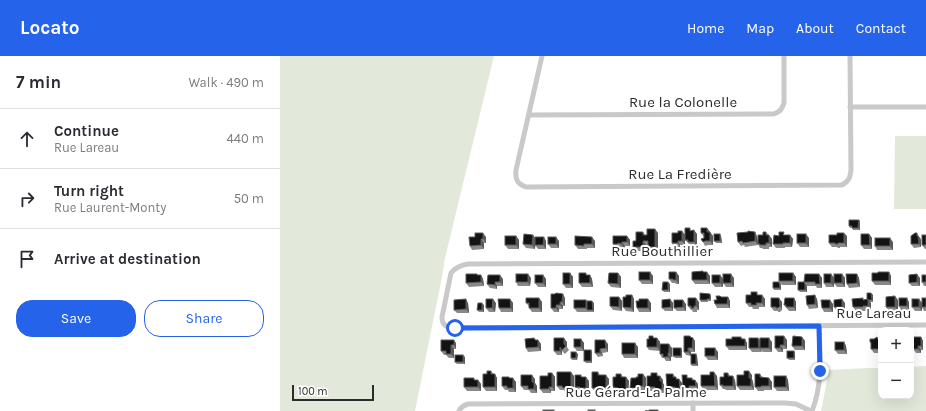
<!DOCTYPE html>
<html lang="en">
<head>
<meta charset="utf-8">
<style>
  :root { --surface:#fff; --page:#f2f2f3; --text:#2b2b33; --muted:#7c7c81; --line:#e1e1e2; --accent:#2563eb }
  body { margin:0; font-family:Karla,sans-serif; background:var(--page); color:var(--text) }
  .controls { position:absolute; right:12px; bottom:12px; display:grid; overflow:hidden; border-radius:8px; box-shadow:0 4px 16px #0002 }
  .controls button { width:36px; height:36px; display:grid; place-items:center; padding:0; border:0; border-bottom:1px solid var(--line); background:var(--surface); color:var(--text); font:20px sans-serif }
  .scale { position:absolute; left:12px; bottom:10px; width:82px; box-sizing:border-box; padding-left:4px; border:2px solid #2c2c2c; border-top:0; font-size:11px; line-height:14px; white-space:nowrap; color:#2c2c2c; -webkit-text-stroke:3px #fff; paint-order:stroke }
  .stop { position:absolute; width:12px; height:12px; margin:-9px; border:3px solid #2563eb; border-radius:50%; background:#fff }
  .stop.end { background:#2563eb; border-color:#fff; box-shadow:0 1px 4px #0008 }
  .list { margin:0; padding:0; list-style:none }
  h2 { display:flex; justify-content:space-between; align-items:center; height:52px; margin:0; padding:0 16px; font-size:17px }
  h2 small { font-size:13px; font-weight:400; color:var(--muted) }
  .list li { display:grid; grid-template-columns:26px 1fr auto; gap:12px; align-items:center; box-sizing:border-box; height:60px; padding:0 16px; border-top:1px solid var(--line) }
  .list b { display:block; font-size:15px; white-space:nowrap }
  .list p { margin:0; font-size:13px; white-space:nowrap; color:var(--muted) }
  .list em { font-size:13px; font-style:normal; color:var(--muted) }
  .actions { display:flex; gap:8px; padding:12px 16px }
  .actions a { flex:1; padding:9px 0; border:1px solid var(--accent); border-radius:16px; text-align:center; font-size:14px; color:var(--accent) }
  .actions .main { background:var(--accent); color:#fff }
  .icon { flex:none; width:22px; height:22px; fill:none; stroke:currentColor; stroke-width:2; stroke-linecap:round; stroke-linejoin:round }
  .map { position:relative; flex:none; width:646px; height:355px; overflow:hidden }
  header { display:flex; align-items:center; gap:24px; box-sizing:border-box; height:56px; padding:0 20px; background:var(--accent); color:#fff }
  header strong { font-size:19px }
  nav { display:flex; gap:22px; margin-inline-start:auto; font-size:14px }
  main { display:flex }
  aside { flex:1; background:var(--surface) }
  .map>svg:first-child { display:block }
  .green { fill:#e2e9da }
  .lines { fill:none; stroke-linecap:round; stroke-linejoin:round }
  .street { stroke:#c9c9c9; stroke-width:5 }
  .wall { fill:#898989 }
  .shaded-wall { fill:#5a5a5a }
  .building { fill:#131313; stroke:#5a5a5a }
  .route { stroke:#2563eb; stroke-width:5 }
  .labels { text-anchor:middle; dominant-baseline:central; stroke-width:4; stroke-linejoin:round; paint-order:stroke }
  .street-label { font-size:15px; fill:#2c2c2c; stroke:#fff }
</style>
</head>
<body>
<header>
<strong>Locato</strong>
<nav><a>Home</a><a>Map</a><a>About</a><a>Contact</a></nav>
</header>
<main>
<aside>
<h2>7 min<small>Walk · 490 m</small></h2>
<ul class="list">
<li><svg class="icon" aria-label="ahead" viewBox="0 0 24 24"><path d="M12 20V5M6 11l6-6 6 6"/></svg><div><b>Continue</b><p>Rue Lareau</p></div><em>440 m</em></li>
<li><svg class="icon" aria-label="right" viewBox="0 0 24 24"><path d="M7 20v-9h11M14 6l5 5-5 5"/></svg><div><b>Turn right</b><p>Rue Laurent-Monty</p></div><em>50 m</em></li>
<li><svg class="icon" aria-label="arrive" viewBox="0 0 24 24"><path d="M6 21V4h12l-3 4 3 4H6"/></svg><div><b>Arrive at destination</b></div></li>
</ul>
<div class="actions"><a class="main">Save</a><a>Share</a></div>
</aside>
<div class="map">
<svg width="646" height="355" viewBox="0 0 646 355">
  <rect width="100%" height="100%" fill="#fff"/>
  <g class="green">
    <polygon points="0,0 214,0 165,202 162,221 135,355 0,355"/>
    <polygon points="615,80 646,80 646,153 614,153"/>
    <polygon points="646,310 646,355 541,355 549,314 587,312 601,312 601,340 631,340 631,311"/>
  </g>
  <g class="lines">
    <g class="street">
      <path d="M262 0 236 114C235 123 237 128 246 131L562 129C569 125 570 122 571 114L570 0"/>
      <polyline points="570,51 646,51"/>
      <path d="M249 59 494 58C500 56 502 53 504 47V0"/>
      <path d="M646 206 188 208C181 209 176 211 171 217L162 261C162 270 168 272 175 272L646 269"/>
      <polyline points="413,347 413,355"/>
      <path d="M179 355C181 351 184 349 188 348L505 347 516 348 531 355"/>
      <path d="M532 355C543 328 540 298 539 270"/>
    </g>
  </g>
  <g class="wall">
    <polygon points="579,164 580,166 580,174 573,174 572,172 570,172 569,170"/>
    <polygon points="427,172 433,180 433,189 428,189 425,190 423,186 424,181 421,177"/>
    <polygon points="411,174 417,178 417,190 411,190 405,184"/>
    <polygon points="402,175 405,179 405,189 400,189 400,191 394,191 392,187 398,177"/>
    <polygon points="363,176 365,179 378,177 378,195 370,195 368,191 368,189 366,189 366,195 356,195 353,191 356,185"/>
    <polygon points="486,176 492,183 492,191 489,191 489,193 483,193 482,192 480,192 478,188 478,189 465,191 464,189 461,190 458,186 477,180 478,185"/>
    <polygon points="589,178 592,182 592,193 584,193 581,189"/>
    <polygon points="253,179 255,182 266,185 266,193 258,193 255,189 255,193 246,192 243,188"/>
    <polygon points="506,179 510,179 513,183 512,191 505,191 505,192 496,192 493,188"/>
    <polygon points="646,179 646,193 645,193 642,189"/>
    <polygon points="236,180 239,184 239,193 228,193 225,189"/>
    <polygon points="347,180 350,184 350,190 345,190 344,192 341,191 340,192 336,192 333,188"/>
    <polygon points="441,180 442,187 436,187 434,185"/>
    <polygon points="567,180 567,191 560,191 560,192 558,192 557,191 552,191 549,187"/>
    <polygon points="206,181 206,187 204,187 204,193 192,194 190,190"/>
    <polygon points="640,181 641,184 641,191 634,192 631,188"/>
    <polygon points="529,182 529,191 520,191 517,187"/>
    <polygon points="279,185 279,192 271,192 268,188"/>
    <polygon points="315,185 315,192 307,192 307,193 298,193 295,189"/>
    <polygon points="613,186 613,194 597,194 595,190"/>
    <polygon points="370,216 373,220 373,228 362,228 359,224"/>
    <polygon points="396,216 399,220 399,228 396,228 395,227 392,227 389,223"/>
    <polygon points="424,216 430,220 430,228 415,228 412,224"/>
    <polygon points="609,216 611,220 611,229 595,229 592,225"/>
    <polygon points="290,217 293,221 293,232 286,232 283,228"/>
    <polygon points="338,217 341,221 341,232 331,231 328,227"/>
    <polygon points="513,217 516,221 516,229 502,229 499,225"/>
    <polygon points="539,218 542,222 542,232 537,232 536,230 527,230 527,236 520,236 518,234 524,226"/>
    <polygon points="551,218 554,222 554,231 546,231 544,227"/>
    <polygon points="562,218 565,222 565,231 557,231 554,227"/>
    <polygon points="577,218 579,222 580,231 569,232 567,228"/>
    <polygon points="198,219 201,219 203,223 204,230 189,231 186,227"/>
    <polygon points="263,219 266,223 266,231 258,231 255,227"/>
    <polygon points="308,219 310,219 312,223 313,231 302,231 299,227"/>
    <polygon points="440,219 443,223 443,231 435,231 432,227"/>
    <polygon points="646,219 646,230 644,230 642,226"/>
    <polygon points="251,222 250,230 238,230 236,226"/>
    <polygon points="454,222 454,231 446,231 443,227"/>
    <polygon points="640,222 640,230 632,230 629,227"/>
    <polygon points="223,223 223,230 217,230 217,233 210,232 207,228"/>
    <polygon points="499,226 501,228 501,234 494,234 493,232"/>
    <polygon points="390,228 390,236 384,236 382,234"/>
    <polygon points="591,237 593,239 593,246 589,246 591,247 591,254 586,254 586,255 576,255 573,251 585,244 587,243"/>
    <polygon points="352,239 354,243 354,256 346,255 343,251 346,241"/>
    <polygon points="479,239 482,239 485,243 485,251 479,251 479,253 473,253 472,251 469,251 466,247"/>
    <polygon points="431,240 431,245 428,245 428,246 421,246 420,244"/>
    <polygon points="339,241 342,245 342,255 333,254 330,250"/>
    <polygon points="448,241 450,245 450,252 437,252 435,248 437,244"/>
    <polygon points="259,242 262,246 262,256 252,256 249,252 249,250 246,247"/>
    <polygon points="285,242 285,250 283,250 283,253 279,253 279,256 274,256 271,252"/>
    <polygon points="514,242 516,246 516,255 509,255 504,249"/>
    <polygon points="646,242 646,255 644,255 642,251 642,255 635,255 632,251 642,246"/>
    <polygon points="230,243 233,247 233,256 221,256 219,252"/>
    <polygon points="390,243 393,247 393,255 385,255 382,252"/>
    <polygon points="537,243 538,252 529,253 527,249"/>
    <polygon points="618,244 618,255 609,255 606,251"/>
    <polygon points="359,245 371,247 371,256 359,256 357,252"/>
    <polygon points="307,246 314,247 314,256 297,256 294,252"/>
    <polygon points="419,246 419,254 417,254 417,256 413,256 412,254 411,254 408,250"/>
    <polygon points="502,246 502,254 500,256 498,256 498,255 494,255 491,251"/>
    <polygon points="629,246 629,254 621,254 619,250"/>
    <polygon points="188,247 189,257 177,257 174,254"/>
    <polygon points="216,247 215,256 209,256 206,252"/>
    <polygon points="565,247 565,255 557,255 554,251"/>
    <polygon points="406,248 406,255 397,255 394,252"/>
    <polygon points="553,248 553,256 544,256 542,252"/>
    <polygon points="204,249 204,256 199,256 197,254"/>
    <polygon points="410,280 415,285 415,296 411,296 411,298 416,298 417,300 418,310 412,310 411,308 411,300 406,299 404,296"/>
    <polygon points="461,281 467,287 467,294 449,294 446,290 452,283"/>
    <polygon points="522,281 525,285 525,294 515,294 512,290"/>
    <polygon points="631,281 641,281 643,285 643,294 641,294 641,297 636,297 634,294 631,294"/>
    <polygon points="254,282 256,284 258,284 261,288 261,295 248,296 246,292"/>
    <polygon points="374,282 377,282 380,286 380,288 392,292 392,301 391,301 391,305 386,305 384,302 382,302 380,298 380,295 369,294 367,291"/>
    <polygon points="478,282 480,284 492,286 492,296 483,296 481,294 482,296 472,296 469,292"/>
    <polygon points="301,283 304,287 304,295 297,295 294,291"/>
    <polygon points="598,283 601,283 601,297 594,297 591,293 591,288 590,286"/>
    <polygon points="161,284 176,287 176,293 174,293 174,302 169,302 166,299 164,299 161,295"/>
    <polygon points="315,284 328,288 328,296 322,297 323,300 318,301 315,297"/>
    <polygon points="507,284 507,293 503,293 503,296 498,296 495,292"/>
    <polygon points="287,286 287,291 289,294 285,298 282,295 282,299 277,299 274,295"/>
    <polygon points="564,286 566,290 567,298 558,298 555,294"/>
    <polygon points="358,291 358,302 344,302 342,298"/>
    <polygon points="311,294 312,296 312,307 306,307 304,305"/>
    <polygon points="402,294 402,302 395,302 393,300"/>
    <polygon points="514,295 515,297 515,304 509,304 507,302"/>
    <polygon points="438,296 438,304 428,304 425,300"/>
    <polygon points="298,298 297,304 292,304 291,302"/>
    <polygon points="185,301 185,308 177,308 175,306"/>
    <polygon points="211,315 217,322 217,335 206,335 203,331 207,318"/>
    <polygon points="318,316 320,319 329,323 329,336 315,336 312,332"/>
    <polygon points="272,317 275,321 275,335 271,335 271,337 263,337 260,333 268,320"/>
    <polygon points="448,317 450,320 455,324 456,334 446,334 445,333 443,333 440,329 444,321"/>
    <polygon points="341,318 343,321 346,321 349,325 348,337 341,337 339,336 335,335 333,331 336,321"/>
    <polygon points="363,318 366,322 366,334 361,334 361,336 353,336 350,332 356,322"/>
    <polygon points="393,318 397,323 399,323 402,327 402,336 398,336 396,335 389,335 387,331"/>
    <polygon points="480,318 483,322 492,326 492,334 484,334 484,335 478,335 475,331"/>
    <polygon points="301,319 302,321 309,325 309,336 303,336 302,335 298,335 295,331"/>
    <polygon points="430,319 437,320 438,334 424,334 421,330"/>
    <polygon points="472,319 472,323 473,326 474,334 460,334 457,330"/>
    <polygon points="294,320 294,336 285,336 284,334 280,334 277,330"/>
    <polygon points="379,320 380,320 383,324 383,327 384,329 384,337 378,337 377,335 370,335 367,331"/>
    <polygon points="506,320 508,324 509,335 497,335 494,331"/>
    <polygon points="230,322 236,326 236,336 229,336 228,334 225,334 222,330"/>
    <polygon points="409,322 412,322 413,324 415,324 418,328 418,334 412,334 412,336 406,336 403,332"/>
    <polygon points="255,323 255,327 257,330 257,337 251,337 249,334 244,334 241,330"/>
    <polygon points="195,324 198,324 201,328 201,335 187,335 184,331"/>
  </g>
  <g class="shaded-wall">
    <polygon points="579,164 580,166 580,174 578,172"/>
    <polygon points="427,172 433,180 433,189 430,185 427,176"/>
    <polygon points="375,173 378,177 378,195 375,191"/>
    <polygon points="414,174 417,178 417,190 414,186"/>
    <polygon points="402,175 405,179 405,189 402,185"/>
    <polygon points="475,176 477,180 478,189 475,185"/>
    <polygon points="203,177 206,181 206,187 203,183"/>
    <polygon points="564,177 567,180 567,191 564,187"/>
    <polygon points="637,177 641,184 641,191 639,188"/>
    <polygon points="440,178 441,180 442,187 440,185"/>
    <polygon points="526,178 529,182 529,191 526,187"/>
    <polygon points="589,178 592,182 592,193 590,189"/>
    <polygon points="253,179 256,183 255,193 252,189"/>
    <polygon points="489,179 492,183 492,191 489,187"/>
    <polygon points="510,179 513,183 512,191 510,187"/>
    <polygon points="236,180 239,184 239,193 236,189"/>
    <polygon points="347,180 350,184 350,190 347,186"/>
    <polygon points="264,181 266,185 266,193 263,189"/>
    <polygon points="276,181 279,185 279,192 276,188"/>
    <polygon points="312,181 315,185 315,192 312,188"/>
    <polygon points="610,182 613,186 613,194 610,190"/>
    <polygon points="201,183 204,187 204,193 201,189"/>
    <polygon points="363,185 366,189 366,195 363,191"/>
    <polygon points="398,185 400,189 400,191 398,187"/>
    <polygon points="342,186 345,190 344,192 341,188"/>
    <polygon points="370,216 373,220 373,228 370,224"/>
    <polygon points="396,216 399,220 399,228 396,224"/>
    <polygon points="427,216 430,220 430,228 427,224"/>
    <polygon points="609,216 611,220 611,229 609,225"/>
    <polygon points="290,217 293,221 293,232 290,228"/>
    <polygon points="338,217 341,221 341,232 338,228"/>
    <polygon points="513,217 516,221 516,229 513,225"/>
    <polygon points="248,218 251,222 250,230 248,226"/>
    <polygon points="451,218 454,222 454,231 451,227"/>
    <polygon points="539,218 542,222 542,232 540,228"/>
    <polygon points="551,218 554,222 554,231 551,227"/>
    <polygon points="562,218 565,222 565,231 562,227"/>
    <polygon points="577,218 579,222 580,231 577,227"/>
    <polygon points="637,218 640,222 640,230 637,226"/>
    <polygon points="201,219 203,223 204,230 201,226"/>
    <polygon points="220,219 223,223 223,230 220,226"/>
    <polygon points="263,219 266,223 266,231 263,227"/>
    <polygon points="310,219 312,223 313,231 310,227"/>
    <polygon points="440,219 443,223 443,231 440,227"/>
    <polygon points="215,226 217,230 217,233 215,229"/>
    <polygon points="388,226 390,228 390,236 388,234"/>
    <polygon points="499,226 501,228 501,234 500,232"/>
    <polygon points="525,228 527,230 527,236 525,234"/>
    <polygon points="591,237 593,239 593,246 592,244"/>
    <polygon points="283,238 285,242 285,250 282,246"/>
    <polygon points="430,238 431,240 431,245 430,243"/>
    <polygon points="352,239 354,243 354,256 351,252"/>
    <polygon points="482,239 485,243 485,251 482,247"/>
    <polygon points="535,239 537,243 538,252 535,248"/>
    <polygon points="615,240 618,244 618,255 615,251"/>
    <polygon points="339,241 342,245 342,255 339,251"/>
    <polygon points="448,241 450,245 450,252 447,248"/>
    <polygon points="259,242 262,246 262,256 259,252"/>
    <polygon points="416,242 419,246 419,254 416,250"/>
    <polygon points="499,242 502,246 502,254 500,250"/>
    <polygon points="514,242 516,246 516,255 514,251"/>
    <polygon points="627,242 629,246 629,254 627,250"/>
    <polygon points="186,243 188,247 189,257 186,253"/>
    <polygon points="213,243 216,247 215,256 212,252"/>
    <polygon points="230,243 233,247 233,256 231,252"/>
    <polygon points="368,243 371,247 371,256 368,252"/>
    <polygon points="390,243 393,247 393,255 391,251"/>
    <polygon points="562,243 565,247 565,255 562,251"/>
    <polygon points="588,243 591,247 591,254 588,250"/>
    <polygon points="639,243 642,247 642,255 639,251"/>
    <polygon points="306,244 309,248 307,254 306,252"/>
    <polygon points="403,244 406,248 406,255 403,251"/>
    <polygon points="550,244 553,248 553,256 550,252"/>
    <polygon points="312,245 314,247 314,256 313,254"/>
    <polygon points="280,246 283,250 283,253 280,249"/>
    <polygon points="202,247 204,249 204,256 202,254"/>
    <polygon points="276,249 279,253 279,256 276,252"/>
    <polygon points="410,280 412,283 413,282 415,285 415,296 412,292"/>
    <polygon points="504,280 507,284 507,293 504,289"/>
    <polygon points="522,281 525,285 525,294 522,290"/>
    <polygon points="641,281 643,285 643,294 641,290"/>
    <polygon points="284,282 287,286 287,291 284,288"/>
    <polygon points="377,282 380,286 380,295 377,291"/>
    <polygon points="478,282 481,285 480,292 482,296 479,292"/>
    <polygon points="489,282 492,286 492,296 489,292"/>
    <polygon points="301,283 304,287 304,295 301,291"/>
    <polygon points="465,283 467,287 467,294 465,290"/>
    <polygon points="174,284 176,287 176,293 174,289"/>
    <polygon points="258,284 261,288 261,295 258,291"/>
    <polygon points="325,284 328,288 328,296 326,292"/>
    <polygon points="564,286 566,290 567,298 564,294"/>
    <polygon points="355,287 358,291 358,302 355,298"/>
    <polygon points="389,288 392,292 392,301 389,297"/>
    <polygon points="171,289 174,293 174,302 171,298"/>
    <polygon points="500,289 503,293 503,296 500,292"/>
    <polygon points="638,290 641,294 641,297 638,293"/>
    <polygon points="280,291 282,295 282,299 280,295"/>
    <polygon points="401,292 402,294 402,302 401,300"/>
    <polygon points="408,292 411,296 411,300 408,296"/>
    <polygon points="435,292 438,296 438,304 435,300"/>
    <polygon points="320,293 322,297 323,300 320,297"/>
    <polygon points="311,294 312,296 312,307 311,305"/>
    <polygon points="514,295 515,297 515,304 514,302"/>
    <polygon points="296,296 298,298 297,304 296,302"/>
    <polygon points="388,297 391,301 391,305 388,301"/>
    <polygon points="416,298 417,300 418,310 416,308"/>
    <polygon points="183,299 185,301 185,308 183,306"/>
    <polygon points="469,315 472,319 472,323 473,326 474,334 471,330 469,322"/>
    <polygon points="291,316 294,320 294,336 291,332"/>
    <polygon points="434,316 437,320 438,334 435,330"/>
    <polygon points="272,317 275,321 275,335 272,331"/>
    <polygon points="215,318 217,322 217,335 215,331"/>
    <polygon points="363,318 366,322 366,334 363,330"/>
    <polygon points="252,319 255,323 255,327 257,330 257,337 254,333 252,326"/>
    <polygon points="326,319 329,323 329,336 326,332"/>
    <polygon points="380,320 383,324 383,327 384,329 384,337 382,333 380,325"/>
    <polygon points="453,320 455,324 456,334 453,330"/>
    <polygon points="506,320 508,324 509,335 506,331"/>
    <polygon points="306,321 309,325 309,336 306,332"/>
    <polygon points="346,321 349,325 348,337 346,334"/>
    <polygon points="233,322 236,326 236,336 233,332"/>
    <polygon points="489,322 492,326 492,334 489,330"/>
    <polygon points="399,323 402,327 402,336 400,332"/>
    <polygon points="198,324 201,328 201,335 198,331"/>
    <polygon points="415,324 418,328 418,334 416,330"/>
    <polygon points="269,331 271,335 271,337 269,333"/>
  </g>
  <g class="building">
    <polygon points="569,164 579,164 578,172 572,172 572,170 569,170"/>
    <polygon points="405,172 410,172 410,175 414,174 414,186 408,186 408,184 405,184"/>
    <polygon points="421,172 427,172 427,176 430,176 430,185 425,185 423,186 421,183 424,182 424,177 421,177"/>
    <polygon points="367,173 375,173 375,191 368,191 368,185 363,185 363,191 353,191 353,185 356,185 356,176 363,176 363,179 367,179"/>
    <polygon points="398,175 402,175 402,185 398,185 398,187 392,187 392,177 398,177"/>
    <polygon points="468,175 475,176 475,185 463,187 462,185 458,186 457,177 468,176"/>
    <polygon points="483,176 486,176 486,179 489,179 489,187 486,187 486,189 480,189 480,188 478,188 478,179 483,179"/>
    <polygon points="499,176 504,176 503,179 510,179 510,187 503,187 503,188 493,188 494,179 499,180"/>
    <polygon points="195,177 203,177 203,183 201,183 201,189 190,190 189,181 195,181"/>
    <polygon points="557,177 564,177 564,187 558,187 558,188 555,188 555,187 549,187 549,179 557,179"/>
    <polygon points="635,177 637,177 637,180 638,180 639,188 631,188 631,180"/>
    <polygon points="244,178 253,179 252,189 243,188"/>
    <rect x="434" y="178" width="6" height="7"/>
    <rect x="517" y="178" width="9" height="9"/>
    <polygon points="581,178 589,178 590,189 581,189"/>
    <rect x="642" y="179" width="4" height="10"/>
    <rect x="225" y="180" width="11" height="9"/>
    <polygon points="295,180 312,181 312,188 304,188 304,190 295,189"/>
    <polygon points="333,180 347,180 347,186 342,186 341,188 339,187 337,188 333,188"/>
    <polygon points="255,181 264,181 263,189 255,189"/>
    <rect x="268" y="181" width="8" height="7"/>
    <rect x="595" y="182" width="15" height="8"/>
    <polygon points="423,215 423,216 427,216 427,224 412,224 412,216"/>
    <rect x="359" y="216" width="11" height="8"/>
    <polygon points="389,216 396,216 396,224 393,224 393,223 389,223"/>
    <polygon points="598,216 609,216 609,225 592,225 592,217 598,217"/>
    <rect x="283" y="217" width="7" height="11"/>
    <polygon points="299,217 306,217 306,219 310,219 310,227 299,227"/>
    <polygon points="329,217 338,217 338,228 328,227"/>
    <rect x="499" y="217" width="14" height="8"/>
    <polygon points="186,218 197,218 197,219 201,219 201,226 186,227"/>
    <rect x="236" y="218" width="12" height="8"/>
    <rect x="443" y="218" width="8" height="9"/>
    <polygon points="525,218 539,218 540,228 535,228 535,226 524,226"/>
    <rect x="544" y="218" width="7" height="9"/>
    <rect x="554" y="218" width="8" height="9"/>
    <polygon points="566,218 577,218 577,227 567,228"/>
    <polygon points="637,218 637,226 629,227 629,219"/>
    <polygon points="208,219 220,219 220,226 215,226 215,229 207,228"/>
    <rect x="255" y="219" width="8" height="8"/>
    <rect x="432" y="219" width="8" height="8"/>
    <rect x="642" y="219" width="4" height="7"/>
    <polygon points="383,226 388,226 388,234 382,234"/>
    <polygon points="493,226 499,226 500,232 493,232"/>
    <polygon points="518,226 524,226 525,228 525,234 518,234"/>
    <polygon points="471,236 477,236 477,239 482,239 482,247 476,247 477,249 471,249 471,247 466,247 466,239 471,239"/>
    <polygon points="276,237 283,238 282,246 280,246 280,249 276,249 276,252 271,252 271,238 275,238"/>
    <polygon points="420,237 430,238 430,243 427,243 427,244 420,244"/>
    <polygon points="587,237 591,237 592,244 587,244"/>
    <polygon points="346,239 352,239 351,252 343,251 343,241 346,241"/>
    <polygon points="535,239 535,248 527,249 526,240"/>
    <polygon points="436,240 440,240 441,241 448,241 447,248 435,248 434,244 437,244"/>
    <polygon points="615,240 615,251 606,251 606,241"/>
    <polygon points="330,241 339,241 339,251 330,250"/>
    <polygon points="246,242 259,242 259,252 249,252 249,247 246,247"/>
    <polygon points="408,242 416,242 416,250 414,250 414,252 411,252 411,250 408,250"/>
    <polygon points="491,242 499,242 500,250 498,252 496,252 496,251 491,251"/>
    <polygon points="505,242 514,242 514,251 506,251 506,249 504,249"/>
    <polygon points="583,242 583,244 588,243 588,250 583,250 583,251 573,251 572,243"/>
    <rect x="619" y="242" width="8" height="8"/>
    <rect x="642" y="242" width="4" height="9"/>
    <polygon points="186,243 186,253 174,254 174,244"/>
    <polygon points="206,243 213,243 212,252 206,252"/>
    <polygon points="218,243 230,243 231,252 219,252"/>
    <polygon points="359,243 368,243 368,252 357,252 356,245 359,245"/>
    <polygon points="390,243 391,251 382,252 382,244"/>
    <polygon points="562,243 562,251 554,251 554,244"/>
    <rect x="632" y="243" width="7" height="8"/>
    <rect x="294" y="244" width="12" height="8"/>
    <polygon points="394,244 403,244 403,251 394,252"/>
    <polygon points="541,244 550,244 550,252 542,252"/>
    <polygon points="307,245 312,245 313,254 307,254"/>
    <polygon points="198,247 202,247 202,254 197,254"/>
    <polygon points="369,280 373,280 373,282 377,282 377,291 367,291 367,283 369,283"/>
    <polygon points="404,280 410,280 410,281 413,282 412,292 408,292 408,296 404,296"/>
    <polygon points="495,280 504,280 504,289 500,289 500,292 495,292"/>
    <polygon points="513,280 522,281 522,290 512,290"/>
    <polygon points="452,281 461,281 461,283 465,283 465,290 446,290 446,283 452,283"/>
    <polygon points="597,281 598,283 601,283 601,289 600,289 600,293 591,293 591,286 590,286 590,283 594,283"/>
    <polygon points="631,281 641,281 641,290 638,290 638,293 633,293 633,290 631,290"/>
    <polygon points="254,282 255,284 258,284 258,291 246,292 245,283"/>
    <polygon points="274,282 284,282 284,288 286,290 282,294 280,291 280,295 274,295"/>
    <polygon points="469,282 478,282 479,292 469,292"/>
    <rect x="480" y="282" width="9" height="10"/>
    <rect x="294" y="283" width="7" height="8"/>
    <polygon points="161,284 174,284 174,289 171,289 171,298 166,298 166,295 161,295"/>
    <polygon points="315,284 325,284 326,292 320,293 320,297 315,297"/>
    <rect x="555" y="286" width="9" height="8"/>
    <rect x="342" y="287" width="13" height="11"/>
    <polygon points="380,288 389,288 389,297 388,297 388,301 383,301 383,298 380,298"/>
    <rect x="393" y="292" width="8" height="8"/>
    <rect x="425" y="292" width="10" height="8"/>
    <rect x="304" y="294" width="7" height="11"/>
    <rect x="507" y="295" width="7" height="7"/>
    <rect x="291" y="296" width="5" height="6"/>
    <rect x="411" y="298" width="5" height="10"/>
    <rect x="175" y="299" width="8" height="7"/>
    <polygon points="207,315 211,315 211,318 215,318 215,331 203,331 203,318 207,318"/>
    <polygon points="464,315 469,315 469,322 471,322 471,330 457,330 457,319 464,319"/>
    <polygon points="277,316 291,316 291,332 283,332 282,330 277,330"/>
    <polygon points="312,316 318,316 318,319 326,319 326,332 312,332"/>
    <polygon points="430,316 434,316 435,330 421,330 421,319 430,319"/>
    <polygon points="268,317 272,317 272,331 269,331 269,333 260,333 260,320 268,320"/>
    <polygon points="371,317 377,317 377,320 380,320 380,325 382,325 382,333 375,333 375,331 367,331 367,320 371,320"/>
    <polygon points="444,317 448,317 448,320 453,320 453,330 443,330 443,329 440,329 440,321 444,321"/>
    <polygon points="336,318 341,318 341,321 346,321 346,334 338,333 338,332 333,331 333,321 336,321"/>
    <polygon points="358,318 363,318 363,330 358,330 358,332 350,332 351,322 356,322 356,321 358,321"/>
    <polygon points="386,318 393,318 393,321 396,321 396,323 399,323 400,332 395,332 395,331 387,331"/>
    <polygon points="475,318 480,318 480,321 489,322 489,330 481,330 481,331 475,331"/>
    <polygon points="241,319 252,319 252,326 254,326 254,333 248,333 248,330 241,330"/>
    <polygon points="295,319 301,319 301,321 306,321 306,332 300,332 300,331 295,331"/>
    <polygon points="402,319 407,319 407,322 412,322 412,324 415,324 416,330 409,330 409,332 403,332"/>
    <rect x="494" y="320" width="12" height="11"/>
    <polygon points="222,321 229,321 229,322 233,322 233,332 227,332 227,330 222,330"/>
    <polygon points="184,322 194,322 194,324 198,324 198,331 184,331"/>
    <rect x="263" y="354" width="11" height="1"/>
    <rect x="308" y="354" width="7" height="1"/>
    <polygon points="369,354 378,354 378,355 365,355 369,355"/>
  </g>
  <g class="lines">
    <polyline class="route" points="175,272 539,270 540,315"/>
  </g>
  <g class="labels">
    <g class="street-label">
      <text x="403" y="46">Rue la Colonelle</text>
      <text x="400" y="118">Rue La Fredière</text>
      <text x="382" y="195">Rue Bouthillier</text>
      <text x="594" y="257">Rue Lareau</text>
      <text x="356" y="336">Rue Gérard-La Palme</text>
    </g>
  </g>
</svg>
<div class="controls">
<button>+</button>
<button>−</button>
</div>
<div class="scale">100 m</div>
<div class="stop" style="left:175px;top:272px"></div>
<div class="stop end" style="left:540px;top:315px"></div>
</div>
</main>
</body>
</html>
